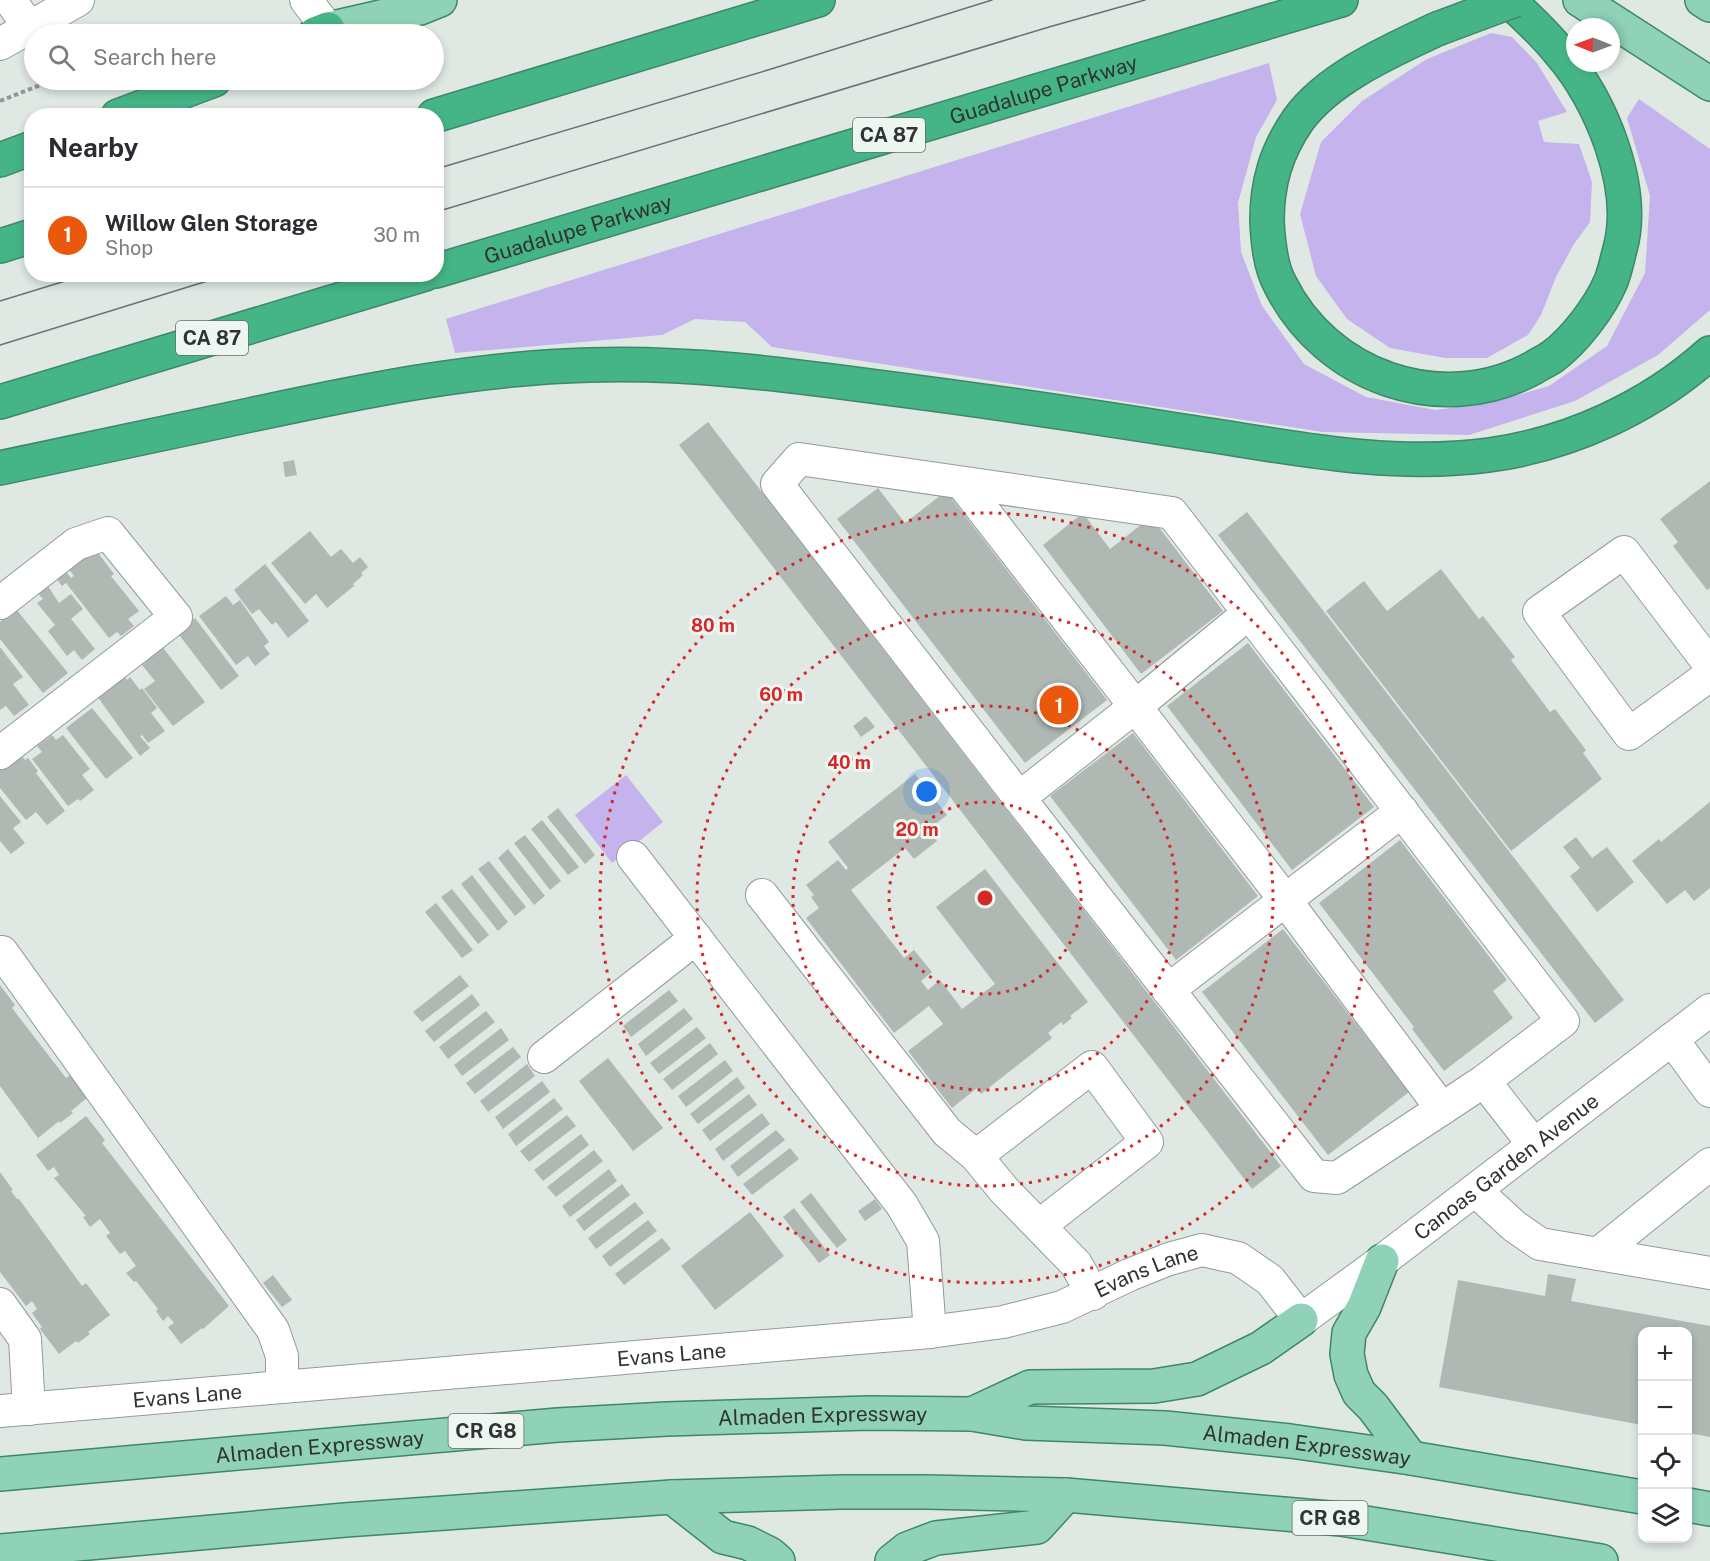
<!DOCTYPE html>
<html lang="en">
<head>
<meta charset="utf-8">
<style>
  :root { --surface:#fff; --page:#f7f7f7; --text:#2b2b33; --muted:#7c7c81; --line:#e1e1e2; --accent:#ea580c }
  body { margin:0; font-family:"Public Sans",sans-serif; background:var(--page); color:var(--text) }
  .controls { position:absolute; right:18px; bottom:18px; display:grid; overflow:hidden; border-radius:12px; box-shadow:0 3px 9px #0003 }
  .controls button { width:54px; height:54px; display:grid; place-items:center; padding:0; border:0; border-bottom:2px solid var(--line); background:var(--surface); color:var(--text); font:30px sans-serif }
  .compass { position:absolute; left:1566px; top:18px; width:54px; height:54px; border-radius:50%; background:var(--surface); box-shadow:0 3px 9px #0003; rotate:271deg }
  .you { position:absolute; left:927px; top:792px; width:21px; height:21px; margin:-15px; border:4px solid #fff; border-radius:50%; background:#1a73e8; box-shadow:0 0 0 9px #1a73e833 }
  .badge { display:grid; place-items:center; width:39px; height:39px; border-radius:50%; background:var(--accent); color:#fff; font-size:20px; font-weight:700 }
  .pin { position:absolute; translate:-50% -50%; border:3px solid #fff; box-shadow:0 2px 6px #0006 }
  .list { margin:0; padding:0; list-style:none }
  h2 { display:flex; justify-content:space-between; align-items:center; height:78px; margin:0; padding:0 24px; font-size:26px }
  h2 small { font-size:20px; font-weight:400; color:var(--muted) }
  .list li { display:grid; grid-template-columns:39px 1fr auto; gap:18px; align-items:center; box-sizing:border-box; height:96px; padding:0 24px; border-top:2px solid var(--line) }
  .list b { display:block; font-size:22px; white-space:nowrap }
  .list p { margin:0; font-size:20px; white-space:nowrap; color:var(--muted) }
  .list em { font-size:20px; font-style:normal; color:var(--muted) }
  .icon { flex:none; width:33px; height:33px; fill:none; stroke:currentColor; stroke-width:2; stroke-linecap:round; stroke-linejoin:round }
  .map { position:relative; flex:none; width:1710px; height:1561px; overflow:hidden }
  .search { position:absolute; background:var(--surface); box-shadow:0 3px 9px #0003; left:24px; top:24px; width:420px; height:66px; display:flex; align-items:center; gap:15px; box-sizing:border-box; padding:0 21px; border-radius:33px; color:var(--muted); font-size:22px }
  .panel { position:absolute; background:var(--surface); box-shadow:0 3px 9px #0003; left:24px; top:108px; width:420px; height:174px; border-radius:24px }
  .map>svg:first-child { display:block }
  .green { fill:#c4b3ec }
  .building { fill:#b0b8b4 }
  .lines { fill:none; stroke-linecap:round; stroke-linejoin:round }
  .minor-casing { stroke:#939b97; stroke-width:34 }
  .major-casing { stroke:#3e8769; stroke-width:36 }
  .highway-casing { stroke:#3e8769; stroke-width:36 }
  .path { stroke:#919794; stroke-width:4; stroke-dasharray:4.5 3; stroke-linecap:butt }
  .minor { stroke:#fff; stroke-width:32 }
  .major { stroke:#8fd2b7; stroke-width:33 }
  .highway { stroke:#45b487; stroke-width:33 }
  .tram { stroke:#6c706e; stroke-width:1.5 }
  .highway-bridge-casing { stroke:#3e8769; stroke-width:36; stroke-linecap:butt }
  .highway-bridge { stroke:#45b487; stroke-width:33 }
  .ring { fill:none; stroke:#d62828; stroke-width:3; stroke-dasharray:3 6 }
  .labels { text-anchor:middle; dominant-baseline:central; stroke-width:6; stroke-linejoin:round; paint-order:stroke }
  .shield { fill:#edf6f1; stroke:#696e6b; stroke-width:1.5 }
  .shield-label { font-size:20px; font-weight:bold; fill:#303332 }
  .street-label { font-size:21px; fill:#303332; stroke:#edf6f1 }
  .centre { fill:#d62828; stroke:#edf6f1; stroke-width:3 }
  .ring-label { font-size:18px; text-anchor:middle; font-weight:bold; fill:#d62828; stroke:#edf6f1; stroke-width:6; stroke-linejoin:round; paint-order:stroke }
</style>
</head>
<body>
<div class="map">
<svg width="1710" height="1561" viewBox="0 0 1710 1561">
  <rect width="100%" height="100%" fill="#e0e8e4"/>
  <g class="green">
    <polygon points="1491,33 1512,37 1537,63 1567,112 1538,121 1544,142 1579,144 1592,182 1590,222 1574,244 1556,277 1541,315 1528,335 1487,358 1445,358 1390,348 1347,319 1316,276 1300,214 1321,142 1362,101 1427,59"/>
    <polygon points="1269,63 1277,100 1256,137 1238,203 1241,252 1262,306 1304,364 1366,397 1435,410 1490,403 1549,386 1607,346 1645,273 1650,196 1627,118 1639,99 1710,149 1710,310 1658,355 1575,401 1469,435 1323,432 772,347 745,322 695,319 662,335 455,353 446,319"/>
    <polygon points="626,775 663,822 612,863 575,815"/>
  </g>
  <g class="building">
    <polygon points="708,422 1281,1166 1252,1189 679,445"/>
    <polygon points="294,460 297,475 285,477 283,462"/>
    <polygon points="1710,481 1710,588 1707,590 1673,546 1678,542 1660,519"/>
    <polygon points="878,488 905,523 946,491 1107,700 1025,763 837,519"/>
    <polygon points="1247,512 1624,1000 1595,1023 1218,535"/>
    <polygon points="1083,513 1110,549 1151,517 1223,611 1141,674 1043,545"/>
    <polygon points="310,531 331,557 341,549 353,563 360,557 368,567 361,573 363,575 353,584 354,586 327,608 316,594 305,604 271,563"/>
    <polygon points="96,550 114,574 111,576 139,611 128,619 134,626 121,636 117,632 109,638 66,583 62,586 55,577 65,570 71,578 74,576 67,567 80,556 83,560"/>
    <polygon points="265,564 309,621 288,638 276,622 272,625 259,609 252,614 234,590"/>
    <polygon points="1441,569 1479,619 1483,616 1515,657 1511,660 1550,712 1555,709 1586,750 1583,753 1602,779 1511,851 1326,611 1364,581 1387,611"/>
    <polygon points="46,583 59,603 71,594 83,609 71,619 95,649 82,660 74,650 67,656 48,631 55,625 37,603 43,599 36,591"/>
    <polygon points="226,596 233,605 240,600 269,642 264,646 270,654 255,666 248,656 236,665 199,616"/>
    <polygon points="16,609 68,673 43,693 0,639 0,622"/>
    <polygon points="195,618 239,676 221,690 177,632"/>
    <polygon points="1248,643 1374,807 1292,870 1167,706"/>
    <polygon points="161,645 205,702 173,726 144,689 155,681 142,665 146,662 143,659"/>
    <polygon points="0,647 23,677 13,684 29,705 14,716 6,706 0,710"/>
    <polygon points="124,675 127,680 130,677 140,690 142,688 157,708 151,713 165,731 148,743 142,735 140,736 150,748 140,756 97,696"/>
    <polygon points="92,708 133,758 106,779 66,728"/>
    <polygon points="866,716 875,727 861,737 853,726"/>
    <polygon points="1133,733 1258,896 1176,960 1050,796"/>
    <polygon points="52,735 56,740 63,735 90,769 82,775 94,790 80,801 78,799 68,806 32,759 42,752 37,746"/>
    <polygon points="20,754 25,760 28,758 38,771 36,773 65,811 47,825 36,812 26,820 0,788 0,770"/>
    <polygon points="915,774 947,815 928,830 937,841 914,859 905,848 851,890 904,958 914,950 932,972 921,981 928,990 940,980 962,1009 995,984 936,907 985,869 1088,1002 1070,1016 1072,1018 1063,1025 1061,1022 1048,1033 1052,1038 981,1094 977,1088 952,1108 908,1051 943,1024 929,1006 894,1033 806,918 819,908 811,897 814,895 806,885 838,860 846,870 848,868 828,842"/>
    <polygon points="0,796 21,822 13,828 25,843 11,854 0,841"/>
    <polygon points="1710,802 1710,888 1694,901 1685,890 1667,904 1632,861 1659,839 1661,842"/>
    <polygon points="558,808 595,855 585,864 547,817"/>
    <polygon points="542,820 579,867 568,875 531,829"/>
    <polygon points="525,835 561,881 550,890 514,843"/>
    <polygon points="1576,837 1592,858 1607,847 1634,882 1597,912 1570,876 1580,868 1563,847"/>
    <polygon points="1400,840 1507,980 1493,991 1513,1018 1444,1071 1412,1029 1414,1027 1319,903"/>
    <polygon points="508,849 545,896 534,905 498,858"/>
    <polygon points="489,861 526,907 515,916 478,869"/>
    <polygon points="472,875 508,922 498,931 461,884"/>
    <polygon points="452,889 489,935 478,944 441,897"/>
    <polygon points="436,903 473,950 462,958 425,912"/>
    <polygon points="1283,929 1409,1092 1328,1155 1202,992"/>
    <polygon points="460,975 469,986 422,1022 413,1012"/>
    <polygon points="0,985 15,1005 12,1008 66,1078 70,1075 87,1098 71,1111 73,1113 60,1123 59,1121 38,1138 0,1086"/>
    <polygon points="669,990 678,1001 631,1037 623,1026"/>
    <polygon points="472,994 480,1005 434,1042 425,1031"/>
    <polygon points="684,1008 693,1019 646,1056 638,1044"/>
    <polygon points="486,1011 495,1022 448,1059 439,1047"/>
    <polygon points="697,1027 706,1038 659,1074 650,1063"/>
    <polygon points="501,1028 509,1040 462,1076 454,1065"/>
    <polygon points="710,1043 718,1054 672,1090 663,1079"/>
    <polygon points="513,1047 521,1057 475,1094 466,1083"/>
    <polygon points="608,1058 663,1128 633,1151 579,1081"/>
    <polygon points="725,1060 733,1071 686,1107 678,1096"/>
    <polygon points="527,1064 535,1076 488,1112 480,1101"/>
    <polygon points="737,1077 745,1088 698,1124 690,1114"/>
    <polygon points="542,1081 550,1092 503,1129 495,1117"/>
    <polygon points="749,1094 757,1105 710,1141 702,1130"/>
    <polygon points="554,1098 563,1109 516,1146 508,1134"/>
    <polygon points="762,1113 770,1124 723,1161 715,1149"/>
    <polygon points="567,1115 576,1126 529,1162 520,1151"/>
    <polygon points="86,1116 105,1140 102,1143 229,1306 203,1329 202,1328 181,1344 168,1327 174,1323 168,1316 163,1321 156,1311 158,1309 136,1281 134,1282 126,1273 136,1266 125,1251 120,1254 106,1236 110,1233 100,1219 90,1227 83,1217 86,1216 54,1178 59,1175 54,1167 48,1171 36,1155"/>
    <polygon points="776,1130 785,1140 738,1177 730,1166"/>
    <polygon points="581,1134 589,1145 543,1181 534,1170"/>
    <polygon points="790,1148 799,1159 752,1195 743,1184"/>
    <polygon points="594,1150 603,1161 556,1197 547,1187"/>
    <polygon points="609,1169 617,1181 570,1217 562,1206"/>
    <polygon points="0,1172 13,1190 11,1191 17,1199 19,1199 82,1286 86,1283 110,1315 88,1332 90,1334 78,1343 76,1341 59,1354 40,1329 42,1327 32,1313 37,1309 32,1301 26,1306 0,1272"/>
    <polygon points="622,1184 630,1195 584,1231 576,1220"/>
    <polygon points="811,1193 847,1240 837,1248 800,1202"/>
    <polygon points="875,1199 882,1209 865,1221 858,1211"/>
    <polygon points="635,1202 644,1213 596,1249 588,1238"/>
    <polygon points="794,1208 830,1255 819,1263 783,1217"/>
    <polygon points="750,1212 784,1256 715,1310 681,1266"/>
    <polygon points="648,1220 657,1231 610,1267 602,1256"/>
    <polygon points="662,1238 671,1249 624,1285 615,1274"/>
    <polygon points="1548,1274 1576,1279 1571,1301 1710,1326 1710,1437 1688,1433 1688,1332 1642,1332 1642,1425 1439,1387 1458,1280 1545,1296"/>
    <polygon points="273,1275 292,1300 282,1307 263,1283"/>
  </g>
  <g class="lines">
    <g class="minor-casing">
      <g id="minor">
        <polyline points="10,0 29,27"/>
        <polyline points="306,0 328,29"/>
        <polyline points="0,44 78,0"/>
        <polyline points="962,483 1286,901 1442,1109"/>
        <polyline points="0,603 76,544 108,533 176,617 0,753"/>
        <polyline points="1710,665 1624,552 1539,612 1629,734 1710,675"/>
        <polyline points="1019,798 1136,706 1249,613"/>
        <polyline points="633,857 902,1205 923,1241 930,1332"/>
        <polyline points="762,895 947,1132 976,1156"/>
        <polyline points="0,952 2,952 273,1330 282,1356 282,1387"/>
        <polyline points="1168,990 1402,811"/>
        <polyline points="1672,1039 1710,1091"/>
        <polyline points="544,1057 696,938"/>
        <polyline points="1484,1081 1337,1178 1314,1176 1095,896 777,484 799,459 1172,513 1563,1021 1484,1081 1534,1145"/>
        <polyline points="1475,1190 1514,1226 1540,1244 1710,1273"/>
        <polyline points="1039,1226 1147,1142 1092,1067 976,1156 1004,1190 1076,1264 1093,1294"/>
        <polyline points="1598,1254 1710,1164"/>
        <polyline points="0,1304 25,1339 29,1409"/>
        <path id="s1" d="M0 1411 930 1332 1003 1322 1062 1307 1129 1275 1169 1259 1202 1250 1238 1258 1270 1280 1301 1320 1382 1261 1710 1010"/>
      </g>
    </g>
    <g class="major-casing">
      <g id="major">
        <polyline points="1580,0 1710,84"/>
        <polyline points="1702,0 1710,5"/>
        <polyline points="328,29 420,8 440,0"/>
        <polyline points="1382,1261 1364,1307 1349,1333 1347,1354 1351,1375 1359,1393 1373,1407 1411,1458"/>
        <polyline points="972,1414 1030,1387 1154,1386 1197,1379 1261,1348 1301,1320"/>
        <path id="s2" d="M0 1474 558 1425 667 1419 868 1413 972 1414 1026 1423 1165 1428 1290 1441 1411 1458 1642 1497"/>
        <polyline points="672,1497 723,1537 748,1543 770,1554 778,1561"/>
        <polyline points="1688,1505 1710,1509"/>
        <polyline points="0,1551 345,1520 672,1497 842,1492 926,1492 1066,1495 1341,1519 1601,1561"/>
        <polyline points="892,1561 907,1549 936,1538 1037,1527 1066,1495"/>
      </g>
    </g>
    <g class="highway-casing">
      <g id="highway">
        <path d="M1437 29C1392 50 1328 78 1298 120 1276 152 1267 183 1267 221 1268 241 1270 266 1280 284 1326 377 1441 418 1533 368 1539 364 1546 361 1552 357 1575 340 1600 307 1611 281 1615 271 1617 260 1620 249 1637 188 1601 100 1561 54 1545 34 1527 17 1508 0"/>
        <polyline points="315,34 328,29"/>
        <polyline points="118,116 214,80"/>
        <polyline points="434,116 818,0"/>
        <polyline points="0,160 32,148"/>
        <polyline points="0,246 32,236"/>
        <path id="s3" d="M436 271 1341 0"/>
        <polyline points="0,402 425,274"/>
        <path d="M0 468C83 451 166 433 250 415 362 391 474 368 589 365 686 362 782 374 878 387 980 400 1082 415 1183 431 1285 446 1387 469 1489 455 1570 444 1650 407 1710 353"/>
      </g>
    </g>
    <g class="path">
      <polyline points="149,34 168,26 284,28"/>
      <polyline points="0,101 53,80"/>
    </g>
    <use href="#minor" class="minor"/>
    <use href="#major" class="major"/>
    <use href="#highway" class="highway"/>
    <g class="tram">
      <polyline points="436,169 768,70 992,0"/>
      <polyline points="436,212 1049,27 1145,0"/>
      <polyline points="0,301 88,274"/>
      <polyline points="0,345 230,274"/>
    </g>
    <g class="highway-bridge-casing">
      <polyline id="highway-bridge" points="1437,29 1515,0"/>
    </g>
    <use href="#highway-bridge" class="highway-bridge"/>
  </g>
  <g class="ring">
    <circle cx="985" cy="898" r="96"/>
    <circle cx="985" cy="898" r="192"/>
    <circle cx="985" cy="898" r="288"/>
    <circle cx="985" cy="898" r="385"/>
  </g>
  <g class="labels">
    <g class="shield">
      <rect x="853" y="118" width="72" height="34" rx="4.5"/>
      <rect x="176" y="321" width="72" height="34" rx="4.5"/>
      <rect x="448.5" y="1414" width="75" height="34" rx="4.5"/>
      <rect x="1292.5" y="1501" width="75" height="34" rx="4.5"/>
    </g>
    <g class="shield-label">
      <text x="889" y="135">CA 87</text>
      <text x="212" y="338">CA 87</text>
      <text x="486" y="1431">CR G8</text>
      <text x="1330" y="1518">CR G8</text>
    </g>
    <g class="street-label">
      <text stroke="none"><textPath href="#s3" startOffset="634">Guadalupe Parkway</textPath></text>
      <text stroke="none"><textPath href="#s3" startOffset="148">Guadalupe Parkway</textPath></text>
      <text stroke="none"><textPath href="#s1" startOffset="1602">Canoas Garden Avenue</textPath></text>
      <text stroke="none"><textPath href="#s1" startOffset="1160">Evans Lane</textPath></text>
      <text stroke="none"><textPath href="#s1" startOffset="674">Evans Lane</textPath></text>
      <text stroke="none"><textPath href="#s1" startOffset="188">Evans Lane</textPath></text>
      <text stroke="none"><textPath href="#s2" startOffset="825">Almaden Expressway</textPath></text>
      <text stroke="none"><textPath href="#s2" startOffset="321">Almaden Expressway</textPath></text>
      <text stroke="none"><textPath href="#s2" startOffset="1311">Almaden Expressway</textPath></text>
    </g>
  </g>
  <circle cx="985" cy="898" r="9" class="centre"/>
  <g class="ring-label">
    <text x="713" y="632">80 m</text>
    <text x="781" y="701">60 m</text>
    <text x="849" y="769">40 m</text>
    <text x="917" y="836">20 m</text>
  </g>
</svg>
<div class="controls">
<button>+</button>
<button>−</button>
<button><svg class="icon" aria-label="locate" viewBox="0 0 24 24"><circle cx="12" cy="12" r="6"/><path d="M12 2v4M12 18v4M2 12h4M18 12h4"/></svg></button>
<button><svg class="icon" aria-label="layers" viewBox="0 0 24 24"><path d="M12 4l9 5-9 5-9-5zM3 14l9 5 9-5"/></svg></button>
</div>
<svg class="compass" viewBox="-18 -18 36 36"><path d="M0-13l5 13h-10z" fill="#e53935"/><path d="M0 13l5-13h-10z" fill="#7c7c81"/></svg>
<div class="you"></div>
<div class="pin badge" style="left:1059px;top:705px">1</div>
<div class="search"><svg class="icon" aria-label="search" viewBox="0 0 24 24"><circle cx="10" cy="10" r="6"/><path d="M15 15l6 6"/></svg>Search here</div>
<section class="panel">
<h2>Nearby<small></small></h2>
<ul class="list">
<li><span class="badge">1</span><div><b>Willow Glen Storage</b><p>Shop</p></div><em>30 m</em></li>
</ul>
</section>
</div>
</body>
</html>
